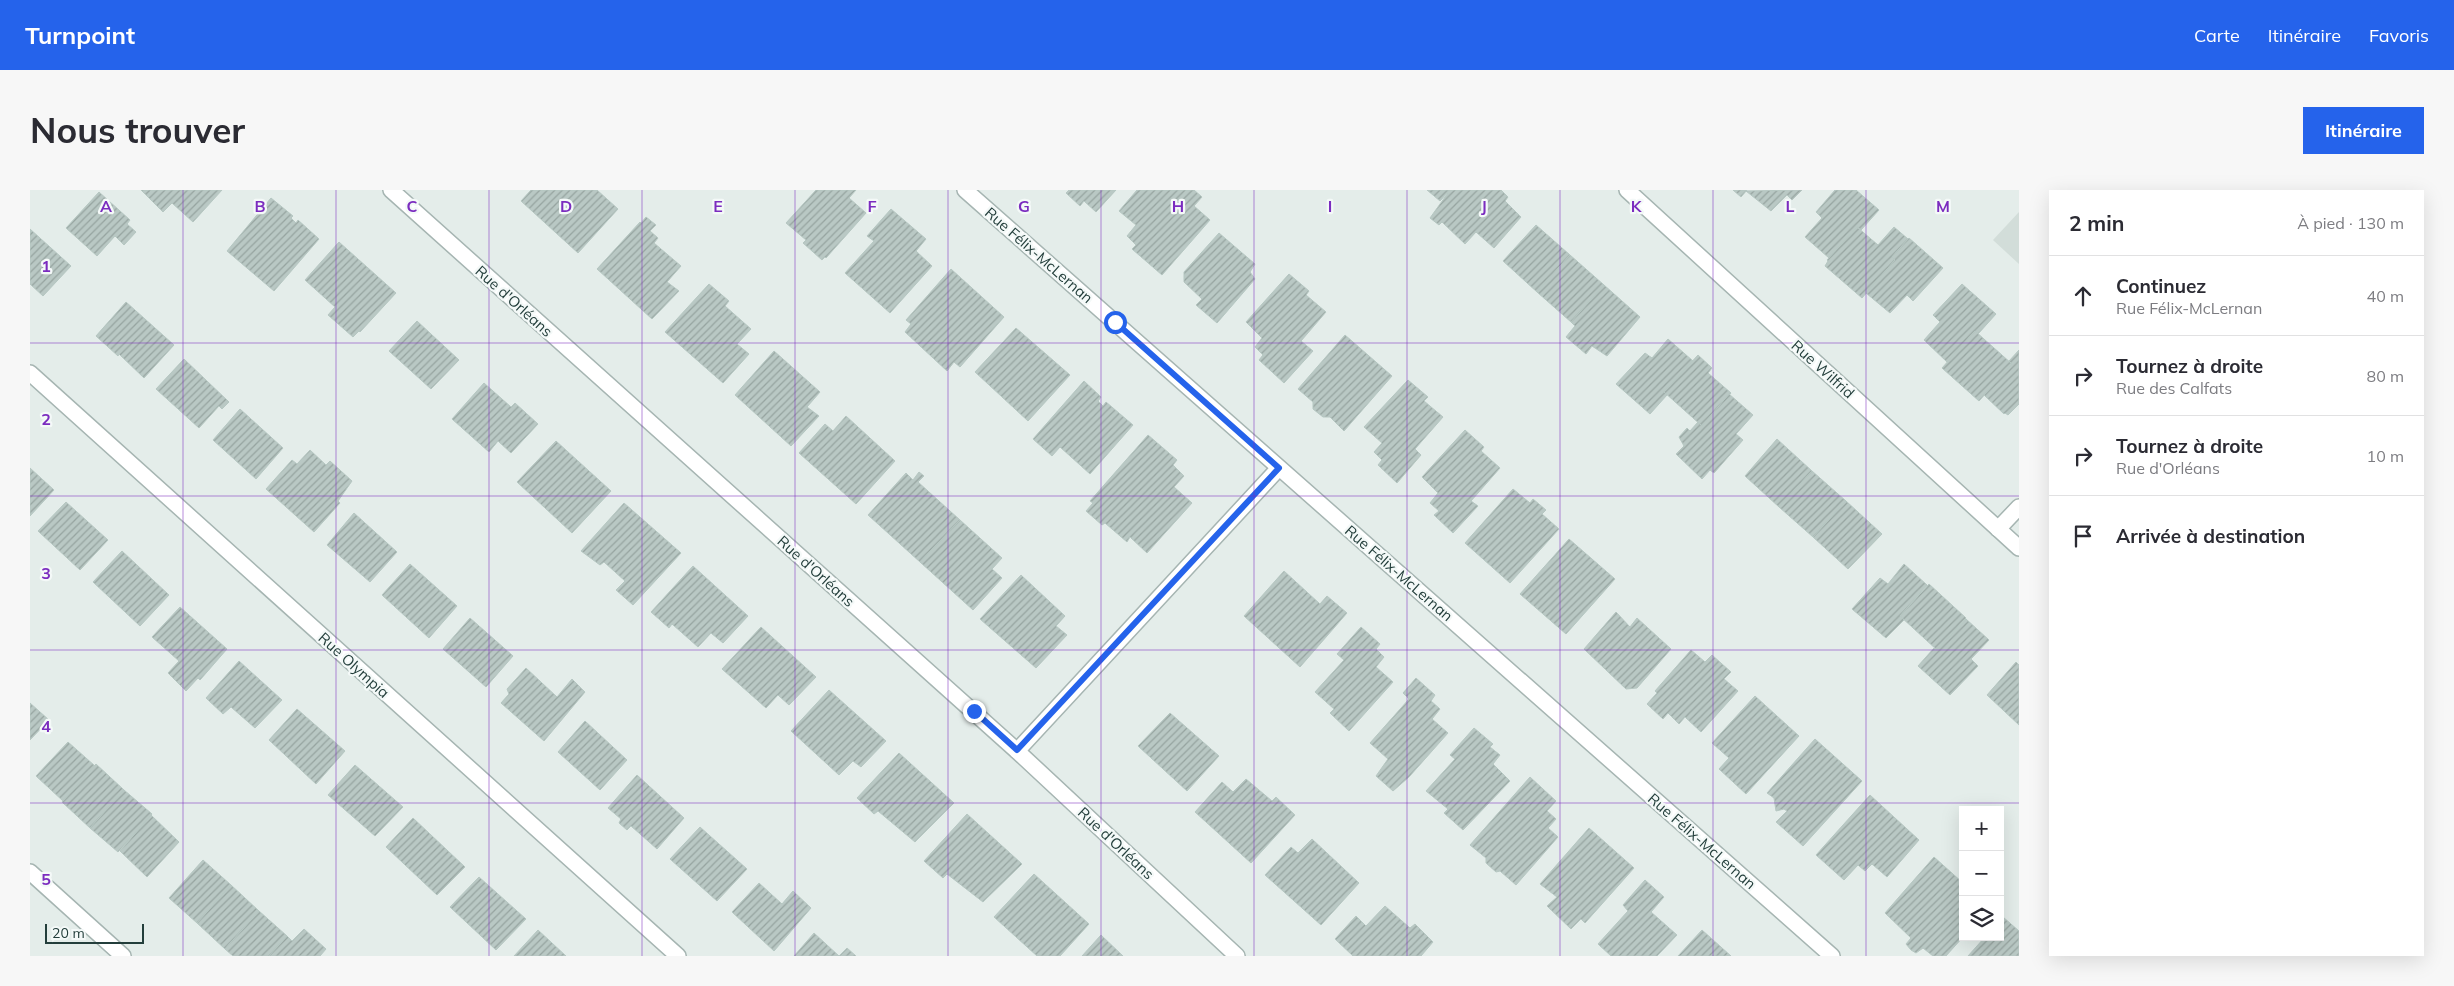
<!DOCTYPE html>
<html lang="fr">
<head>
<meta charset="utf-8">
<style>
  :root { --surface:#fff; --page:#f7f7f7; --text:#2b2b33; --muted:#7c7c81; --line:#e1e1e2; --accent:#2563eb }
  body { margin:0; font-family:Mulish,sans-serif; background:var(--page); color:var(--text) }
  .controls { position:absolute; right:15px; bottom:15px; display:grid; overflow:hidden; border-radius:0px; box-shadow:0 5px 20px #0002 }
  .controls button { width:45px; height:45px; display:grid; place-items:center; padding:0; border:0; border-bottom:1px solid var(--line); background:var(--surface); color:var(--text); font:25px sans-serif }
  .scale { position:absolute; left:15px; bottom:12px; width:99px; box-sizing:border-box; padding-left:5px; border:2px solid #233e3b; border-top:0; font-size:14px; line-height:18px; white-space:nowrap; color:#233e3b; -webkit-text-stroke:4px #f4f9f8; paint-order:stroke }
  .stop { position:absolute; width:15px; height:15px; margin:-11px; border:4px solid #2563eb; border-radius:50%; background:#fff }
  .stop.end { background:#2563eb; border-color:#fff; box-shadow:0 1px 5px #0008 }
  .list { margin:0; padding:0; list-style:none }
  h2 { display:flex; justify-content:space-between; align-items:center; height:65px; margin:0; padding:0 20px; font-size:21px }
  h2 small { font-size:16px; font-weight:400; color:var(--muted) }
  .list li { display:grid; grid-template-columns:32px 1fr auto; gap:15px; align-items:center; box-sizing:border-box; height:80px; padding:0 20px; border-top:1px solid var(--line) }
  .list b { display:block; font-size:19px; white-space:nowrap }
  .list p { margin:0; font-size:16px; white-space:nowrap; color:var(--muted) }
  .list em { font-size:16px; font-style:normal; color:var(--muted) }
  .icon { flex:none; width:28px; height:28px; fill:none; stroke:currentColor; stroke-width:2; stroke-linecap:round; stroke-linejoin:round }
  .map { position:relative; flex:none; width:1989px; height:766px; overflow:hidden; border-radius:0px }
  header { display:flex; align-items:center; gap:30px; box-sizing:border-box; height:70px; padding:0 25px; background:var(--accent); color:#fff }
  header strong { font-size:24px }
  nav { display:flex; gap:28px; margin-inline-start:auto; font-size:18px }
  .intro { display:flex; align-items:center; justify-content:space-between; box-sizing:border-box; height:120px; padding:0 30px }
  h1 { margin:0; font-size:35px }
  .button { padding:12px 22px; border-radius:0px; background:var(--accent); color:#fff; font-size:18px; font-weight:700 }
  main { display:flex; gap:30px; padding:0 30px }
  aside { flex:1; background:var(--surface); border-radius:0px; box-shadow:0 5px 20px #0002 }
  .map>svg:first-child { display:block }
  .built { fill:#d2ddd9 }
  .building { fill:url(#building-hatch); stroke:#b6c7c2 }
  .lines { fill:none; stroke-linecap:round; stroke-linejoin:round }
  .street-casing { stroke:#a6b5b2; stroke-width:18 }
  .street { stroke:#fff; stroke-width:15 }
  .route { stroke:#2563eb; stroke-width:6 }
  .grid { fill:none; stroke:#7b2cbf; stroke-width:1; stroke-opacity:0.55 }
  .labels { text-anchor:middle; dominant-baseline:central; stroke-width:4.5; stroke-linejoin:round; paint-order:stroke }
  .street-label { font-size:15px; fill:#233e3b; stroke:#f4f9f8 }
  .grid-label { font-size:16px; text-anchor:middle; font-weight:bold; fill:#7b2cbf; stroke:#f4f9f8; stroke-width:4.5; stroke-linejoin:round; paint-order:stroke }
</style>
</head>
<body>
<header>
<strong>Turnpoint</strong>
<nav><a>Carte</a><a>Itinéraire</a><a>Favoris</a></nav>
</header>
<div class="intro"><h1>Nous trouver</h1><a class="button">Itinéraire</a></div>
<main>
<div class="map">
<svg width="1989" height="766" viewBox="0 0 1989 766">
  <defs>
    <pattern id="building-hatch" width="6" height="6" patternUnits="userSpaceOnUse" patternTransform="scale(1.25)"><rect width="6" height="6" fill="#b9c8c4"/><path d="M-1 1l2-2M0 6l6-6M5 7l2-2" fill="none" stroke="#96a4a0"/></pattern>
  </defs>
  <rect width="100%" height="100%" fill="#e4edea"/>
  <polygon class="built" points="1989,22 1989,74 1963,50"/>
  <g class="building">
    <polygon points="111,0 192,0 163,32 142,13 133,22"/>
    <polygon points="501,0 567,0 588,19 548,63 491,11"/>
    <polygon points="786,0 826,0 819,8 836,23 796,68 795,67 792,70 773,53 776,50 756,33"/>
    <polygon points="1039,0 1086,0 1066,22 1054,11 1050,16 1036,3"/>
    <polygon points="1107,0 1164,0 1172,7 1164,16 1180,30 1132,85 1102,59 1106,55 1097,46 1106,35 1089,21"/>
    <polygon points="1397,0 1420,0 1410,11"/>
    <polygon points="1420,0 1471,0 1478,7 1475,11 1491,27 1464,58 1446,42 1435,54 1412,32 1409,35 1400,28"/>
    <polygon points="1703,0 1717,0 1711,7"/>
    <polygon points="1772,0 1762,10 1757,5 1741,21 1716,1"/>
    <polygon points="1805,0 1826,0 1849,20 1831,40 1827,37 1799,68 1775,47 1792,28 1786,22"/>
    <polygon points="69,2 100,30 97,34 106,42 94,55 85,46 67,66 36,38"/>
    <polygon points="241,8 263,26 261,28 266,33 268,30 289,49 244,101 197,61"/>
    <polygon points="861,19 896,49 886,61 902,76 860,123 815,83 844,51 837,46"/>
    <polygon points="616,27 626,35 620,41 628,48 624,53 651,76 637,92 649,101 622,129 567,79 610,32 611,33"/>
    <polygon points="1506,35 1540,65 1507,102 1473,71"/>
    <polygon points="1827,37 1848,55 1864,37 1878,49 1862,67 1865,70 1832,108 1795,76 1798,71 1797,70"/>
    <polygon points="0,39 41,76 13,106 0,94"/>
    <polygon points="1189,43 1225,74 1220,82 1225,89 1187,133 1166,115 1172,109 1154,92 1154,82"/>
    <polygon points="1879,48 1913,78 1883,111 1877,105 1860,123 1836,103 1865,70 1862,67"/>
    <polygon points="309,52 366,103 330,142 329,141 323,147 298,125 305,117 275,90"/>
    <polygon points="1540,65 1574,95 1541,132 1507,102"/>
    <polygon points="921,79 974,127 930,177 924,172 917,181 875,142 881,134 876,130"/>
    <polygon points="1259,84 1279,101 1276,105 1296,122 1271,151 1283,161 1254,193 1229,170 1233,165 1225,157 1232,148 1216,132"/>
    <polygon points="679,94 699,111 695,116 721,139 707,154 719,164 693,193 635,142"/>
    <polygon points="1932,94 1966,124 1948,144 1945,141 1917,172 1894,150 1910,132 1903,125"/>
    <polygon points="1574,95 1610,127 1577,166 1562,156 1556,164 1536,147 1545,136 1541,132"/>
    <polygon points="96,112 144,155 114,188 89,164 88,166 66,146"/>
    <polygon points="387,131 429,170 401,199 359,161"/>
    <polygon points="986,138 1040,185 998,231 945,182"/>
    <polygon points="1945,141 1982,174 1949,211 1912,178"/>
    <polygon points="1315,145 1362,186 1314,241 1300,227 1293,227 1283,219 1283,212 1268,199"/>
    <polygon points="1638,149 1663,171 1634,202 1637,205 1620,224 1586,194 1615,163 1622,168"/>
    <polygon points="1989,160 1989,214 1978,225 1975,223 1974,224 1954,205 1982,174 1979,171"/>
    <polygon points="744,161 790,202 777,217 789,226 761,256 705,205"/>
    <polygon points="1668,165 1682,178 1678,183 1701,203 1672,236 1634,202"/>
    <polygon points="154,169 199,212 192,219 189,216 169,238 126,199"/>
    <polygon points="1378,190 1398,207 1394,211 1413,227 1385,259 1391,265 1367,293 1348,275 1352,270 1344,262 1352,253 1334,237"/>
    <polygon points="1054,191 1071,207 1068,211 1073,216 1076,212 1103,235 1060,284 1030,257 1022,266 1003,249"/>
    <polygon points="454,193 481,217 485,213 508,234 481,263 468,251 459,262 422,229"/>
    <polygon points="1699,204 1723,225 1706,244 1713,250 1684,283 1680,280 1672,289 1646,264 1654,256 1649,247 1657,238 1660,241 1668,232 1672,236"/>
    <polygon points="210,219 253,258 226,289 183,250"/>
    <polygon points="816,226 865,271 826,314 769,263 795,234 803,241"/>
    <polygon points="1435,240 1454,257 1451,261 1470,278 1441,311 1448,316 1423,343 1404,325 1409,321 1400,313 1408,303 1392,287"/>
    <polygon points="1118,245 1147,270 1143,275 1154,286 1144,297 1162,313 1117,363 1100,347 1097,352 1075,333 1072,335 1056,321 1063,313 1060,311"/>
    <polygon points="1747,249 1782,281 1749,317 1715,286"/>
    <polygon points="526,251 581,301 542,343 487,292"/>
    <polygon points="280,260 296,275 300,271 322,291 308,311 310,313 284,342 236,299 262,270 267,274"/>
    <polygon points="0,278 24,300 0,326"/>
    <polygon points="1782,281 1816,311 1783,347 1749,317"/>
    <polygon points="889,282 894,286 888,292 930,330 890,372 838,325 876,283 883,290"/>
    <polygon points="1483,299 1500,313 1503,309 1516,320 1512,324 1529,339 1480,393 1435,353"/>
    <polygon points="1816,311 1852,344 1818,379 1783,347"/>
    <polygon points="36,312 78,350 50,380 8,341"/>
    <polygon points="594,313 651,363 603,415 586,400 595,391 574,372 570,375 551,361"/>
    <polygon points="324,323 367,362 340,392 297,355"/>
    <polygon points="930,330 972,368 962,379 972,388 943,420 890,372"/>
    <polygon points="1539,349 1585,389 1536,444 1490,404"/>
    <polygon points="92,361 139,405 110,436 63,392"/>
    <polygon points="380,374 427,416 399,448 352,405"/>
    <polygon points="1874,374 1897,395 1870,426 1874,430 1856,448 1822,419 1850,388 1858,394"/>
    <polygon points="663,376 718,426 693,453 681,443 668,457 642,434 639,438 621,422"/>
    <polygon points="1254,381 1290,414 1297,406 1317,423 1270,477 1214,426"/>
    <polygon points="991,385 1035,426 1026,436 1037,445 1006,478 950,429"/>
    <polygon points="1899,394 1936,428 1907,460 1870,426"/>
    <polygon points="150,417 197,459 170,490 168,488 156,501 138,483 149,471 122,447"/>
    <polygon points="1586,422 1600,437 1607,428 1641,459 1607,498 1596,499 1554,459"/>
    <polygon points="440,428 483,466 456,497 413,459"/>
    <polygon points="1936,429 1959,450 1941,469 1948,476 1920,505 1888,476 1904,458 1907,460"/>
    <polygon points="731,437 786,487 759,515 748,505 736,518 692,479"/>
    <polygon points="1331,437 1350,454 1346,459 1354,467 1346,477 1363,492 1319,541 1300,523 1304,519 1285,502 1314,470 1307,464"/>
    <polygon points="1661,460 1675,472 1682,465 1701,482 1694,489 1708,501 1671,542 1655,527 1649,534 1638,523 1633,529 1617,514 1627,503 1625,501"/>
    <polygon points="209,471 252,510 225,538 201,517 193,524 176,508"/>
    <polygon points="1986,472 1989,475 1989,535 1957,505"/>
    <polygon points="496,478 527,507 542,489 555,502 514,551 471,513 479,504 477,499"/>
    <polygon points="1386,488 1405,505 1401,511 1410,519 1402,529 1418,543 1379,587 1363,601 1346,586 1358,569 1340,553 1379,509 1373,503"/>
    <polygon points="799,500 856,551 831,577 823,571 809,585 761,541"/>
    <polygon points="1725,506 1769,546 1716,604 1689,579 1699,568 1682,553"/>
    <polygon points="0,513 19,530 0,550"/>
    <polygon points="267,519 315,561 286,594 239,550"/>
    <polygon points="1140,523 1189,566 1157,601 1108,556"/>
    <polygon points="555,531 597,570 570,600 528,562"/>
    <polygon points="1444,538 1463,554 1460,557 1470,565 1463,574 1480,591 1433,640 1414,623 1418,619 1396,601 1425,569 1420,565"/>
    <polygon points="1785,549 1832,591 1773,656 1746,632 1757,621 1754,619 1746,621 1744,608 1737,603"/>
    <polygon points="38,552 65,576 33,611 6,586"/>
    <polygon points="869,563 924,613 885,652 848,621 844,624 827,608"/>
    <polygon points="66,574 94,600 60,638 32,612"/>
    <polygon points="325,575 373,617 345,646 298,605"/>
    <polygon points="607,585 654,628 627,659 601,636 597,640 589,633 591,629 578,618"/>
    <polygon points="1500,587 1526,611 1517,621 1526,629 1518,638 1528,647 1486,695 1470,681 1466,682 1456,673 1456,668 1440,655"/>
    <polygon points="1216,589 1242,611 1246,607 1265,625 1221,673 1165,622 1192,592 1203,602"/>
    <polygon points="94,600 122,624 88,662 60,638"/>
    <polygon points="1840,605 1889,650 1857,687 1842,674 1835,681 1828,675 1814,690 1786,665"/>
    <polygon points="937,624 992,674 953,712 917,684 913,688 894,671"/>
    <polygon points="121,625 149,652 117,687 90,661"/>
    <polygon points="383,628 435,677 407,705 356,657"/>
    <polygon points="670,637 717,679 687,711 640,669"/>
    <polygon points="1559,638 1604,678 1555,733 1551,729 1541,739 1517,716 1527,707 1510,694"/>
    <polygon points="1282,649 1329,693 1291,735 1235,685 1261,657 1268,663"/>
    <polygon points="1904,667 1933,693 1933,747 1916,766 1903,766 1893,758 1886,763 1881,760 1876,754 1881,748 1855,723"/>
    <polygon points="173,670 201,695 167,733 139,708"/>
    <polygon points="1004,684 1059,734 1030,766 1007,766 964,727"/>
    <polygon points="449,687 496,729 466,760 420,717"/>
    <polygon points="1615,690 1634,707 1621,722 1647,745 1627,766 1581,766 1568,754 1598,721 1593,715"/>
    <polygon points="729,693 752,714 763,701 781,718 744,761 702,722"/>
    <polygon points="201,695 229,721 195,759 167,733"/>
    <polygon points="1355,716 1380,738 1385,734 1403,752 1391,766 1323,766 1305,749 1326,726 1336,736"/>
    <polygon points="229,721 257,746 239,766 203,766 195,759"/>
    <polygon points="1973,727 1989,741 1989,766 1938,766 1955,747 1970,747 1970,730"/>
    <polygon points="274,739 296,759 290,766 239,766 257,746 262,751"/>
    <polygon points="508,740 536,766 484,766"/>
    <polygon points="1672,740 1701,766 1648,766"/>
    <polygon points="784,743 809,766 817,758 826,766 764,766"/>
    <polygon points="1071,745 1093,766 1052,766"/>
  </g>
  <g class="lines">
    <g class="street-casing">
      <g id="street">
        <polyline points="361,0 987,561 1207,766"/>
        <polyline points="935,0 1802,766"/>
        <polyline points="1597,0 1989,358"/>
        <polyline points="0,183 648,766"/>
        <polyline points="1968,339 1989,317"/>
        <polyline points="987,561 1249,278"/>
        <polyline points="0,682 93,766"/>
      </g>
    </g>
    <use href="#street" class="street"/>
  </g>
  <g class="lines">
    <polyline class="route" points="944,521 987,560 1249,278 1085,132"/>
  </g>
  <path class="grid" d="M153 0V766M306 0V766M459 0V766M612 0V766M765 0V766M918 0V766M1071 0V766M1224 0V766M1377 0V766M1530 0V766M1683 0V766M1836 0V766M0 153H1989M0 306H1989M0 460H1989M0 613H1989"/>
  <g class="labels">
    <g class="street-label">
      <text transform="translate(1009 65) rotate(41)">Rue Félix-McLernan</text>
      <text transform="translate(484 111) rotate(42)">Rue d'Orléans</text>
      <text transform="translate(1793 179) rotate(42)">Rue Wilfrid</text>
      <text transform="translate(786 381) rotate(42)">Rue d'Orléans</text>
      <text transform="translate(1369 383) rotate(41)">Rue Félix-McLernan</text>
      <text transform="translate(324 475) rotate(42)">Rue Olympia</text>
      <text transform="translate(1672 651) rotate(41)">Rue Félix-McLernan</text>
      <text transform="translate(1086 653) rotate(43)">Rue d'Orléans</text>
    </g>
  </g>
  <g class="grid-label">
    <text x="76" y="22">A</text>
    <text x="230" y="22">B</text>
    <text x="382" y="22">C</text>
    <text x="536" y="22">D</text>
    <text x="688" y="22">E</text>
    <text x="842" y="22">F</text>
    <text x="994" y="22">G</text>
    <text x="1148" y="22">H</text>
    <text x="1300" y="22">I</text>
    <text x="1454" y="22">J</text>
    <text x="1606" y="22">K</text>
    <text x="1760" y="22">L</text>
    <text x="1913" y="22">M</text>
    <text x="16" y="82">1</text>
    <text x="16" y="235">2</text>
    <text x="16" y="389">3</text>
    <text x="16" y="542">4</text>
    <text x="16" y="695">5</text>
  </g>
</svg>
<div class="controls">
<button>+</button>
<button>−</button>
<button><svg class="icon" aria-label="layers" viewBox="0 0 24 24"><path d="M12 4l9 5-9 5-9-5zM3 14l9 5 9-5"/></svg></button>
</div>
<div class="scale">20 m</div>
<div class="stop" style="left:1085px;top:132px"></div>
<div class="stop end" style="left:944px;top:521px"></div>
</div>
<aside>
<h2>2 min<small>À pied · 130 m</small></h2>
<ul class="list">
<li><svg class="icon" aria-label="ahead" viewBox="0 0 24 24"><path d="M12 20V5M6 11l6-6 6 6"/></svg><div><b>Continuez</b><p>Rue Félix-McLernan</p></div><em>40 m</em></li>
<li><svg class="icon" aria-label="right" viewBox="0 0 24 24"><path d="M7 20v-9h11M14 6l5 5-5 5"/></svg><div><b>Tournez à droite</b><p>Rue des Calfats</p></div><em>80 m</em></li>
<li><svg class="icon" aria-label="right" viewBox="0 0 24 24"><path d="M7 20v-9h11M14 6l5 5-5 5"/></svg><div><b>Tournez à droite</b><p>Rue d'Orléans</p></div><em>10 m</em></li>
<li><svg class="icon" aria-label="arrive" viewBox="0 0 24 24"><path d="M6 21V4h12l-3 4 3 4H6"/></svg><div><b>Arrivée à destination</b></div></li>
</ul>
</aside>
</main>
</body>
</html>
